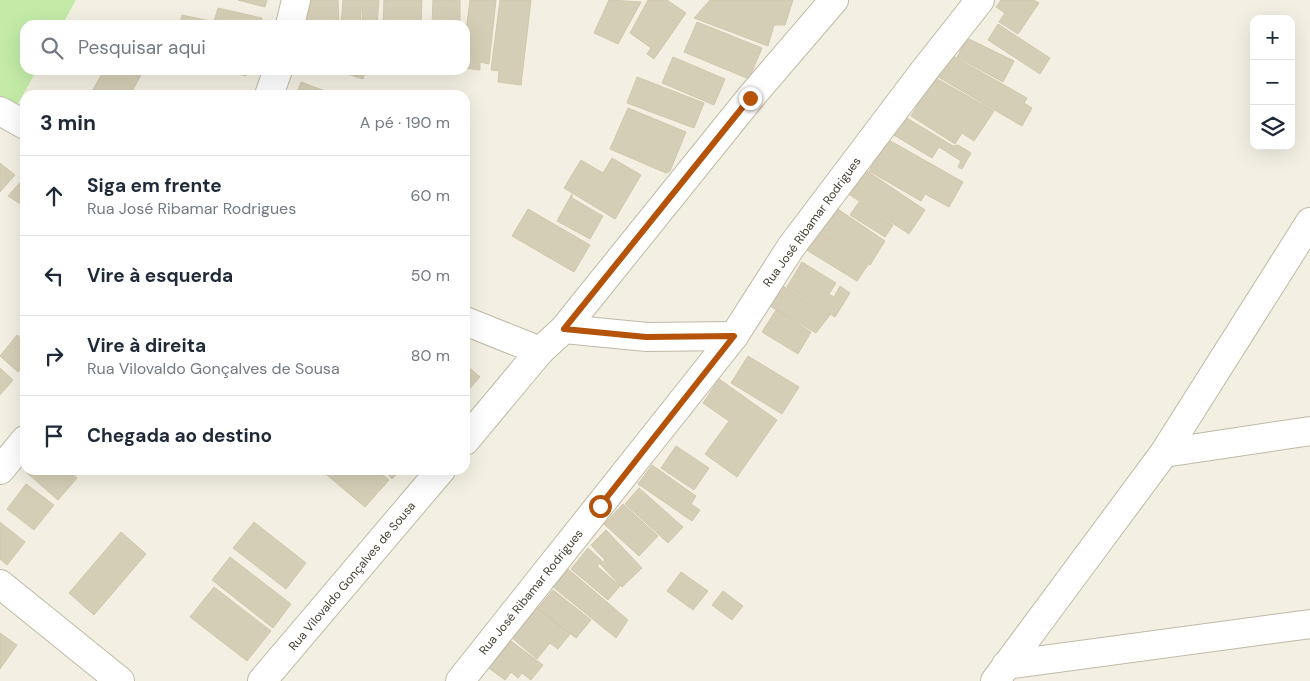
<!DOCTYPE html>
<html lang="pt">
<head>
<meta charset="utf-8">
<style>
  :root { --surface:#fff; --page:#f2f2f3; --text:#1f2937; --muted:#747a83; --line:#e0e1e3 }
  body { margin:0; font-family:"DM Sans",sans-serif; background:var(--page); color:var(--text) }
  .controls { position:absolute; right:15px; top:15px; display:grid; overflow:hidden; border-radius:10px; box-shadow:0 5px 20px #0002 }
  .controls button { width:45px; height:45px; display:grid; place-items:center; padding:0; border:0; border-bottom:1px solid var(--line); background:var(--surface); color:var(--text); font:25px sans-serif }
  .stop { position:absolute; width:15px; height:15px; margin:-11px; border:4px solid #b45309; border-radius:50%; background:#fff }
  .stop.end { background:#b45309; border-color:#fff; box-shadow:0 1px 5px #0008 }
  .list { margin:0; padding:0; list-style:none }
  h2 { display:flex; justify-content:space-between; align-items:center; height:65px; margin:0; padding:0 20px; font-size:21px }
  h2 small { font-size:16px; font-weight:400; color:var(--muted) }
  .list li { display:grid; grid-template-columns:32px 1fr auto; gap:15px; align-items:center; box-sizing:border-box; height:80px; padding:0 20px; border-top:1px solid var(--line) }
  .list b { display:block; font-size:19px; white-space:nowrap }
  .list p { margin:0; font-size:16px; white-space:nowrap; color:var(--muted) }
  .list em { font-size:16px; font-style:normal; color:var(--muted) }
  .icon { flex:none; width:28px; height:28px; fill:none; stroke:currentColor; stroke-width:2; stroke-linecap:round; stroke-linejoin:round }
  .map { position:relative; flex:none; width:1310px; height:681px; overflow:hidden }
  .search { position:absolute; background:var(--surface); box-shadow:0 5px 20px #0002; left:20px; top:20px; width:450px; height:55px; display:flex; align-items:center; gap:12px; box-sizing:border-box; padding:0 18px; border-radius:15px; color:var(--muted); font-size:19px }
  .panel { position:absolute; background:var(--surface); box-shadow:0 5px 20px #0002; left:20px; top:90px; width:450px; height:385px; border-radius:15px }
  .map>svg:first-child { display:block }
  .green { fill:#c3eba7 }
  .building { fill:#d5ceb7; stroke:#d1c7aa }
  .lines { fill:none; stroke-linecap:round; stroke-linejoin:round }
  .minor-casing { stroke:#bfbaa5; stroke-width:30 }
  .minor { stroke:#fff; stroke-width:28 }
  .route { stroke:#b45309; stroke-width:6 }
  .labels { text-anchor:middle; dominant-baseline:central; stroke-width:5; stroke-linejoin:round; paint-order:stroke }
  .street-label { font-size:12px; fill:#454033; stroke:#fff }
</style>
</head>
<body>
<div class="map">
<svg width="1310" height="681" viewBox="0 0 1310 681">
  <rect width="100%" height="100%" fill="#f3f0e3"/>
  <polygon class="green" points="0,0 76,0 62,25 25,25 25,70 37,70 17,105 0,96"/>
  <g class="building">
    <polygon points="238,0 267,0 265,7"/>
    <polygon points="307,0 338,0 339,25 305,25"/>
    <polygon points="343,0 362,0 360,25 341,25"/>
    <polygon points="363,0 379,0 377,25 362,25"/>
    <polygon points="384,0 422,0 421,25 383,25"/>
    <polygon points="433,0 460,0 460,25 432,25"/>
    <polygon points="470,0 496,0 489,64 480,62 480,70 465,68 465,39"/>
    <polygon points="500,0 531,0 521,85 498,82 499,71 491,70"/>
    <polygon points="609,0 641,2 618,44 594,33"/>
    <polygon points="648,0 667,0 686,13 654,59 647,54 651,48 630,33"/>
    <polygon points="710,0 793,0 785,25 774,25 768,46 694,18"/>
    <polygon points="1001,0 1034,0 1039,3 1018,34 999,22 1005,13 996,7"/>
    <polygon points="218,8 262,18 260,25 180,25 182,15 214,22"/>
    <polygon points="697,22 762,48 749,79 684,52"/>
    <polygon points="998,24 1050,58 1040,74 988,40"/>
    <polygon points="967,38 1014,61 1003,82 957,57"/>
    <polygon points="946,52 1027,98 1024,103 1032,108 1022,126 933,74"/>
    <polygon points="673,57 725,79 714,105 662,83"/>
    <polygon points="104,70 142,70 143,71 130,95 90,95"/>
    <polygon points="222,70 247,70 246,76"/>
    <polygon points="334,70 366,70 363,79"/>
    <polygon points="637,77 704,103 694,128 627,103"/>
    <polygon points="934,77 994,111 974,141 962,133 955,144 911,116"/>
    <polygon points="301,82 335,95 296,95"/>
    <polygon points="628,108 686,132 670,171 666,173 610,149"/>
    <polygon points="905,117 953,146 958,145 971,153 962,169 958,167 961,161 939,147 932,158 894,135"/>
    <polygon points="887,139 963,182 949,207 925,194 921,201 869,171"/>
    <polygon points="612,158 641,175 615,219 564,188 581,160 603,173"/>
    <polygon points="0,163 15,175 0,192"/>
    <polygon points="864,169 925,210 909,234 847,193"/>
    <polygon points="25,177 25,207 8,196"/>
    <polygon points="572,194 572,198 603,216 590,239 557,221"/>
    <polygon points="859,202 893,225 885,237 850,215"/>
    <polygon points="832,205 885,241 870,265 815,231"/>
    <polygon points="528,209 590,245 574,272 512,236"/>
    <polygon points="815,232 868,265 857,281 805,249"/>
    <polygon points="802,262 836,283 829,294 834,297 840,286 850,293 835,317 787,287"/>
    <polygon points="783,286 830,315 816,333 770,306"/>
    <polygon points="776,310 811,332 798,354 762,332"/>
    <polygon points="17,335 25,342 25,364 18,372 0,356"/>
    <polygon points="748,356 799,387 782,414 731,383"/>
    <polygon points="465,364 480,377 465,394"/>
    <polygon points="0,368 13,380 0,395"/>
    <polygon points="719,379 777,420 737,477 705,454 729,421 703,403"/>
    <polygon points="676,446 709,468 694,490 661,468"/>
    <polygon points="652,465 696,496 691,504 700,510 692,521 638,484"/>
    <polygon points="27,470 68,470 77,478 58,500 26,472"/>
    <polygon points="321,470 377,470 389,480 365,507"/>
    <polygon points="384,470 401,470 392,479"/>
    <polygon points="26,484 54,505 34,530 7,509"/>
    <polygon points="639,488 683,527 668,543 625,504"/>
    <polygon points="623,504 658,536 639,556 604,524"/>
    <polygon points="0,522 25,542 7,565 0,559"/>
    <polygon points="254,522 306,563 286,589 233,548"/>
    <polygon points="606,530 642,568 622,587 600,564 605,560 591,545"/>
    <polygon points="121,532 146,554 94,615 69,593"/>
    <polygon points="588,548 602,561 597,566 620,586 608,600 571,569"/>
    <polygon points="230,557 291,604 273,628 212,580"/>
    <polygon points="568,569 628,620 616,638 553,587"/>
    <polygon points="681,572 708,591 693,610 667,591"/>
    <polygon points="214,587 271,631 247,661 190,617"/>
    <polygon points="553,590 591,620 576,638 538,608"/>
    <polygon points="723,591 743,606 732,620 712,605"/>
    <polygon points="536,607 570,634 558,649 550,643 537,659 511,637"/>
    <polygon points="0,633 17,645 0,669"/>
    <polygon points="507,638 543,665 531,680 522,673 518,678 511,672 505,680 486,666"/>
  </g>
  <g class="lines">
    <g class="minor-casing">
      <g id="minor">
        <polyline points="290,25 296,0"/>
        <polyline points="269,95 278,70"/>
        <polyline points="0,111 25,125"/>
        <polyline points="465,321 540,351"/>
        <polyline points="564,329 647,337 734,336"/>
        <polyline points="465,441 540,351 564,329 750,98 834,0"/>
        <polyline points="1164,453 1310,431"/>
        <polyline points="0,470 25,440"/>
        <polyline points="0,584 120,681"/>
        <polyline points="1006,665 1310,624"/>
        <polyline points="262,681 441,470"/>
        <polyline points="460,681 734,336 791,247 924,71 980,0"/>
        <polyline points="995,681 1164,453 1310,222"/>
      </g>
    </g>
    <use href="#minor" class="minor"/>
  </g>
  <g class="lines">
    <polyline class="route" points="600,506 734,336 646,337 564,329 750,98"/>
  </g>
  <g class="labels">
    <g class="street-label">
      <text transform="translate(812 222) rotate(-54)">Rua José Ribamar Rodrigues</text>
      <text transform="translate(352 576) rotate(-50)">Rua Vilovaldo Gonçalves de Sousa</text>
      <text transform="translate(531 592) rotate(-51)">Rua José Ribamar Rodrigues</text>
    </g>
  </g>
</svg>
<div class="controls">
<button>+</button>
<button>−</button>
<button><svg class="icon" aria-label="layers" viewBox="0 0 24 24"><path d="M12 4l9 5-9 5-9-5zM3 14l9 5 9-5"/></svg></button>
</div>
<div class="stop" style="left:600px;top:506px"></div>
<div class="stop end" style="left:750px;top:98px"></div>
<div class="search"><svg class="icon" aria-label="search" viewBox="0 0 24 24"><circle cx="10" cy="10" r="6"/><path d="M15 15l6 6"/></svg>Pesquisar aqui</div>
<section class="panel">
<h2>3 min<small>A pé · 190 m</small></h2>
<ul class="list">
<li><svg class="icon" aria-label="ahead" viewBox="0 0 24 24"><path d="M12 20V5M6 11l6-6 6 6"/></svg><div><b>Siga em frente</b><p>Rua José Ribamar Rodrigues</p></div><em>60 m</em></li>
<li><svg class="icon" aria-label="left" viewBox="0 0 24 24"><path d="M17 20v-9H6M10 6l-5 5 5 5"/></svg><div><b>Vire à esquerda</b></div><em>50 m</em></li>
<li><svg class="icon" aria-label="right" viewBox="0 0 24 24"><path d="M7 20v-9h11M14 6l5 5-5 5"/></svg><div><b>Vire à direita</b><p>Rua Vilovaldo Gonçalves de Sousa</p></div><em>80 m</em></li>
<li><svg class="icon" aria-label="arrive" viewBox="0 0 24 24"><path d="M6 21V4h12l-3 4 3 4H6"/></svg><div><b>Chegada ao destino</b></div></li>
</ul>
</section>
</div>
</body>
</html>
